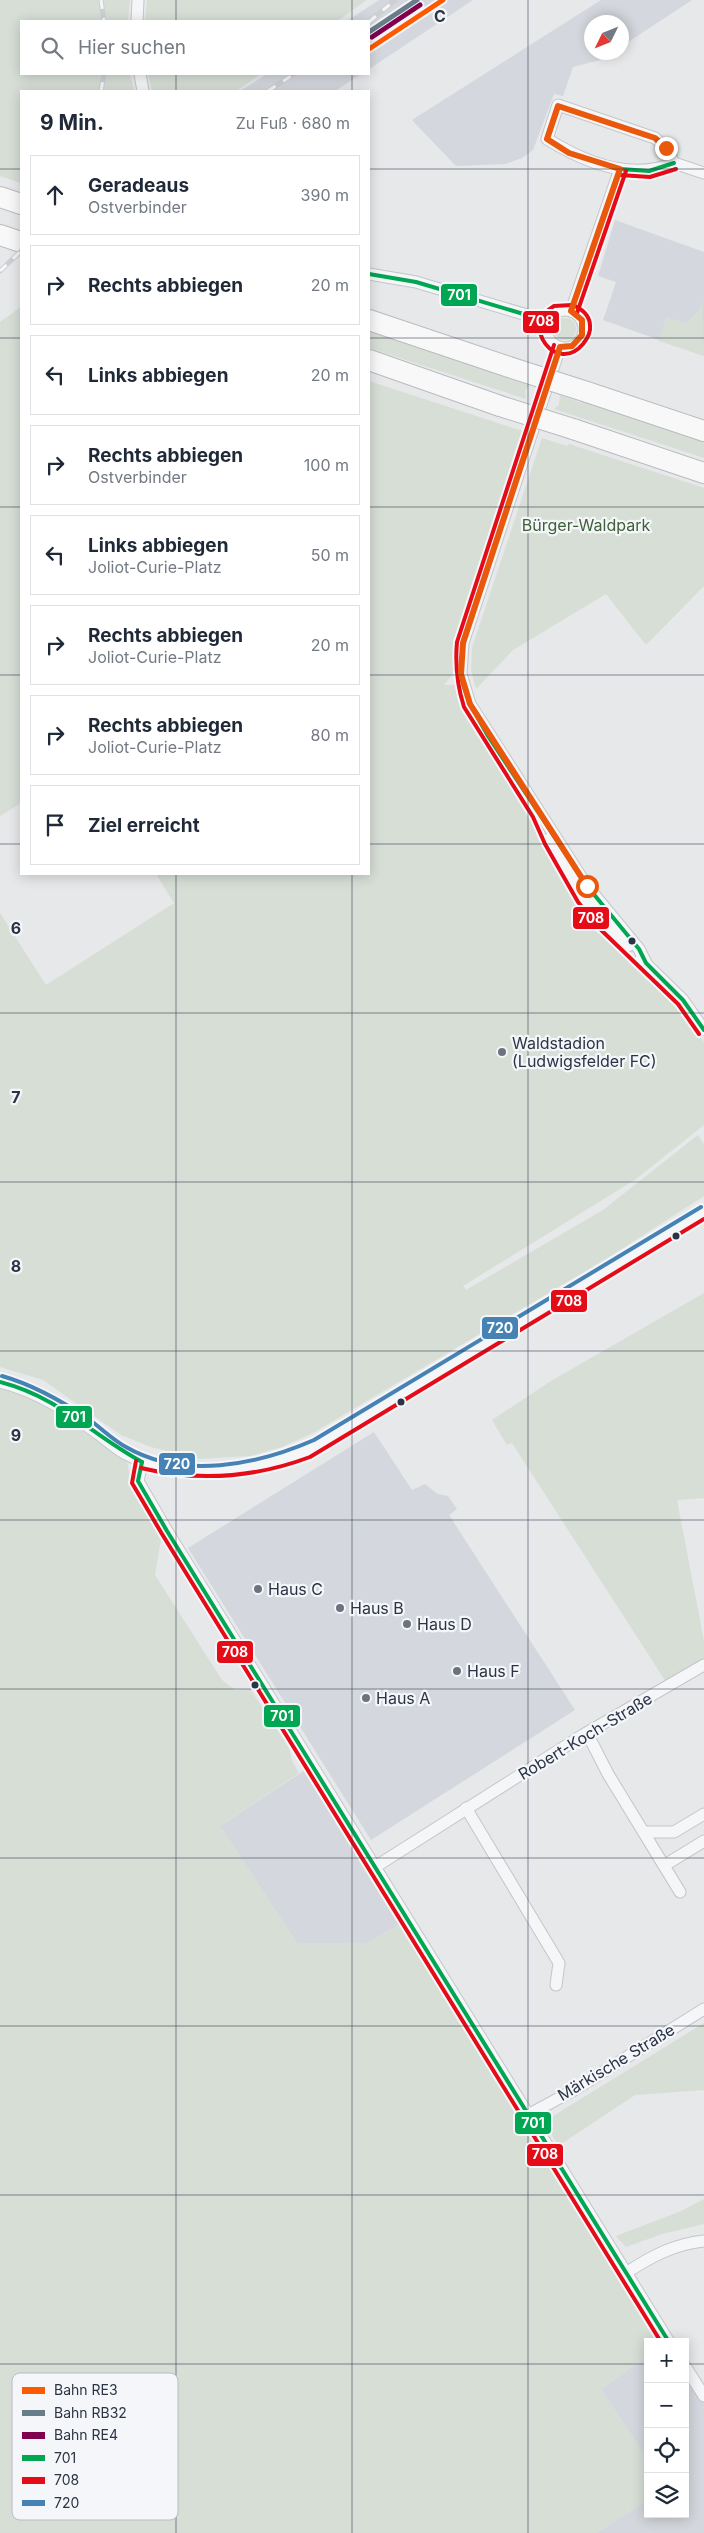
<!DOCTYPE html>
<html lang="de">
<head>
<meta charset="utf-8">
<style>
  :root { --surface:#fff; --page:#f6f6f7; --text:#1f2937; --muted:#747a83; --line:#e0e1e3 }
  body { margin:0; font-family:Inter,sans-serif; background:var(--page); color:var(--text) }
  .controls { position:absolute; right:15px; bottom:15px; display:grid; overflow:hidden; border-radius:0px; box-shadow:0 2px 12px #0003 }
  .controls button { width:45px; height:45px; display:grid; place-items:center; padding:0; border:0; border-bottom:1px solid var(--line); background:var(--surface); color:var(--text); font:25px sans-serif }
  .compass { position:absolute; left:584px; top:15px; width:45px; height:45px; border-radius:50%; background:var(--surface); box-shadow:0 2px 12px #0003; rotate:227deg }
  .stop { position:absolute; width:15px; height:15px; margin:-11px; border:4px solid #ea580c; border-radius:50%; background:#fff }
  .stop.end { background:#ea580c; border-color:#fff; box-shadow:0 1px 5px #0008 }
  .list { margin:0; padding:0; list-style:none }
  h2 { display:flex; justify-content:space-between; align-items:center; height:65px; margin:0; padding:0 20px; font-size:21px }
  h2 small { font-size:16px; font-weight:400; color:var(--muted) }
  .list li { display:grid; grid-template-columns:32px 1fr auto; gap:15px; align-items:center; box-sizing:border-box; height:80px; margin:0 10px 10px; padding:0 10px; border:1px solid var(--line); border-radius:0px }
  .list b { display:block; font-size:19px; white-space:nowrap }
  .list p { margin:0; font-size:16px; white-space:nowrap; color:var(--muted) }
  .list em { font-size:16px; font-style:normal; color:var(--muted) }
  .icon { flex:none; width:28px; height:28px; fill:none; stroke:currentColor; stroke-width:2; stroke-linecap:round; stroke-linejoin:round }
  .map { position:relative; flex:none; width:704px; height:2533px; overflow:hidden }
  .search { position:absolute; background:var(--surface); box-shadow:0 2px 12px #0003; left:20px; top:20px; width:350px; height:55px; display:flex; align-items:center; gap:12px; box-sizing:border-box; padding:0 18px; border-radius:0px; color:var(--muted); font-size:19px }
  .panel { position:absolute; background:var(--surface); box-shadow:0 2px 12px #0003; left:20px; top:90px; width:350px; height:785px; border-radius:0px }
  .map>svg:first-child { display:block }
  .built { fill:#d4d7dd }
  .green { fill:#d6ded6 }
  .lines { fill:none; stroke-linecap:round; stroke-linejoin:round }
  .street-casing { stroke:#c4c6c8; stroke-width:13 }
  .highway-casing { stroke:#b8bbbf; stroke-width:22 }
  .street { stroke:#f5f6f7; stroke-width:11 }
  .highway { stroke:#f8f8f8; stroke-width:20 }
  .rail-casing { stroke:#cecfd2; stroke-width:5 }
  .rail { stroke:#f4f6f9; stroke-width:3; stroke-dasharray:9; stroke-linecap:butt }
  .highway-bridge-casing { stroke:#b8bbbf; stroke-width:22; stroke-linecap:butt }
  .highway-bridge { stroke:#f8f8f8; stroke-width:20 }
  .bus-1-casing { stroke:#f4f6f9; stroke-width:8 }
  .bus-2-casing { stroke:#f4f6f9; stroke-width:8 }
  .bus-3-casing { stroke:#f4f6f9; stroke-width:8 }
  .bus-1 { stroke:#00a651; stroke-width:4 }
  .bus-2 { stroke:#e50b17; stroke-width:4 }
  .bus-3 { stroke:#4682b4; stroke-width:4 }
  .rail-1-casing { stroke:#f4f6f9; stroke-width:9 }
  .rail-2-casing { stroke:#f4f6f9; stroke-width:9 }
  .rail-3-casing { stroke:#f4f6f9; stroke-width:9 }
  .rail-1 { stroke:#ff5900; stroke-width:5 }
  .rail-2 { stroke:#697c8a; stroke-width:5 }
  .rail-3 { stroke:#80004d; stroke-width:5 }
  .route { stroke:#ea580c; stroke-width:6 }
  .grid { fill:none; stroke:#2b3445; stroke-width:1; stroke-opacity:0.55 }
  .bus-dot { fill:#2b3445; stroke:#f4f6f9; stroke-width:2 }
  .poi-dot { fill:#6c737f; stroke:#f4f6f9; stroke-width:2 }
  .labels { text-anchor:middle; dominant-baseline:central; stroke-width:4.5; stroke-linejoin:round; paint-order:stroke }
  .park-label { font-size:16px; fill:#3f6138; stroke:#f4f6f9 }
  .poi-label { font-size:16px; fill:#2b3445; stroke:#f4f6f9; text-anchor:start }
  .street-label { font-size:16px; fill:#2b3445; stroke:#f4f6f9 }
  .key { fill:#f4f6f9; stroke:#b8bcc3; stroke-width:1 }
  .key-label { font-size:14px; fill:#2b3445 }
  .grid-label { font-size:16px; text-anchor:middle; font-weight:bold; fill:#2b3445; stroke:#f4f6f9; stroke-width:4.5; stroke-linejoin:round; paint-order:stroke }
  .line-badge { stroke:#f4f6f9; stroke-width:2 }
  .badge-label { font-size:14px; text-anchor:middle; font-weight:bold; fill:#fff }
</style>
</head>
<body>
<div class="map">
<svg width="704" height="2533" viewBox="0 0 704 2533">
  <rect width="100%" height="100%" fill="#e6e8ea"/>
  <g class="built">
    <polygon points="379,0 473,0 369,69 369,21 347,21"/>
    <polygon points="601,0 692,0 622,46 622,22 592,22 592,52 611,53 600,60 573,67 563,96 554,94 533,150 522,158 505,164 456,166 412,120"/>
    <polygon points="267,74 361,74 335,91 240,91"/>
    <polygon points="615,220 704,252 704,356 603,320 616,282 598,276"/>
    <polygon points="374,1432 412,1490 425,1484 438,1494 448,1496 457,1509 449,1515 575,1710 371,1840 188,1548"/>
    <polygon points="308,1768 402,1923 367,1943 297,1943 220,1826"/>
    <polygon points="648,2356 648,2461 601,2389"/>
    <polygon points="685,2366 704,2396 704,2533 596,2533 648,2500 648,2514 685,2514"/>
  </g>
  <g class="green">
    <polygon points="0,0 130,0 128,21 21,21 21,74 130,74 134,91 21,91 21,183 0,176"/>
    <polygon points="147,0 367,0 337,21 145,21"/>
    <polygon points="148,74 261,74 236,91 152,91"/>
    <polygon points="702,300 704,356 659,341 666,317 686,323 698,311"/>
    <polygon points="21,307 21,803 0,816 0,322"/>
    <circle cx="565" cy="329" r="11"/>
    <polygon points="369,329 506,375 505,377 530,385 525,391 526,399 369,348"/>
    <polygon points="369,381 525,432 460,626 456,670 444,685 457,685 464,707 535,817 574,896 596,924 680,1006 704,1042 704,1125 636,1179 463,1286 466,1290 603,1210 698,1135 704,1144 704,1196 609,1257 313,1433 282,1447 250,1456 200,1459 151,1447 121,1435 43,1380 0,1367 0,913 46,985 174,903 156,874 369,874"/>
    <polygon points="560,395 582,403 584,401 704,440 704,458 554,409 559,405"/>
    <polygon points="542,438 567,446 569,444 704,488 704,586 646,645 606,594 513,650 476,689 471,670 472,648"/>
    <polygon points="704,1293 704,1498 677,1500 704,1641 704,1665 668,1685 512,1443 507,1445 492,1420 551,1381"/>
    <polygon points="0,1386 46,1405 127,1462 131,1482 162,1532 155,1575 222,1680 235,1690 250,1689 289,1748 292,1761 299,1773 220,1826 297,1943 367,1943 402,1923 626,2273 666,2342 648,2342 648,2356 601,2389 648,2461 648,2500 596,2533 0,2533"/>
    <polygon points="704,2023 704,2090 635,2095 558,2146 545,2121"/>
    <polygon points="704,2199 704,2224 662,2234 626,2247 616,2236 679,2212"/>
  </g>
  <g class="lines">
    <g class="street-casing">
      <g id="street">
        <polyline points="137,21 138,0"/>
        <polyline points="140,74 143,91"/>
        <path d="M558 105 655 138 666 148 674 163C632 181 584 162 547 139Z"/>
        <polyline points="674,163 704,173"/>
        <polyline points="369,274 416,282 547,321"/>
        <circle cx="565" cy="329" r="19"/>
        <polyline points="571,311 620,169"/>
        <polyline points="560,347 463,643 461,674 470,704 587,886 639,949 646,963"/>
        <path d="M549 839C568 880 595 915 628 946"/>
        <polyline points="641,959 683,1000 704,1030"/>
        <path d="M0 1382C37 1391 67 1411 97 1433 107 1440 117 1450 128 1455 181 1484 266 1471 317 1446L704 1212"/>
        <polyline points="142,1462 138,1481 167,1531 669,2342"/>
        <polyline points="587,1733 608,1774 680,1892"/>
        <polyline points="466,1808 559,1963 556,1985"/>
        <polyline points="644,1832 674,1832 704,1814"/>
        <polyline points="665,1865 704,1841"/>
        <polyline points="375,1867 583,1735 704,1665"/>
        <polyline points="528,2115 574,2090 704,2009"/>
        <path d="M626 2273C650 2257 674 2244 704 2241"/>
        <polyline points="685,2366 704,2396"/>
      </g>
    </g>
    <g class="highway-casing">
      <g id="highway">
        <polyline points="0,197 21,204"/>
        <polyline points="0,235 21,242"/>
        <polyline points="369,320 509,367"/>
        <polyline points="369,360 500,406"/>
        <polyline points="587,392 704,431"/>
        <polyline points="573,429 704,473"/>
      </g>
    </g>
    <use href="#street" class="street"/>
    <use href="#highway" class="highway"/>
    <g class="rail-casing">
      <g id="rail">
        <polyline points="101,0 104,21"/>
        <polyline points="369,22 395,0"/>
        <polyline points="101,91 104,74"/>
        <polyline points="268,91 294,74"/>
        <polyline points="0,271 21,251"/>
      </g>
    </g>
    <use href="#rail" class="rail"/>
    <g class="highway-bridge-casing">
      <g id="highway-bridge">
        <polyline points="509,367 587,392"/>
        <polyline points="500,406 573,429"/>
      </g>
    </g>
    <use href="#highway-bridge" class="highway-bridge"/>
    <g class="bus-1-casing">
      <g id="bus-1">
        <polyline points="620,169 649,171 674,163"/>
        <polyline points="369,274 416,282 547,321"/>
        <polyline points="571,311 620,169"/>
        <polyline points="560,347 463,643 461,674 463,684 470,704 488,736 587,886 639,949 646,963 683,1000 704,1030"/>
        <path d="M0 1382C61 1398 90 1434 142 1462"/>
        <polyline points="142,1462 138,1481 167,1531 669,2342"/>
      </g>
    </g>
    <g class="bus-2-casing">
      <g id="bus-2">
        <polyline points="620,175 650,177 676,169"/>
        <path d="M572 305 554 306C519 326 557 375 583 344 587 339 591 333 590 326 590 317 583 310 575 306"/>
        <polyline points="577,313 626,171"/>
        <path d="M554 345 457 642C455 664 457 685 464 707L533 817 545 844 578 902 599 928 678 1004 699 1034"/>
        <polyline points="136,1461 132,1483 162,1534 661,2342"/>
        <path d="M141 1468C199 1482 254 1478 310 1457L704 1219"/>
      </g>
    </g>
    <g class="bus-3-casing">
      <path id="bus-3" d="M2 1376C34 1385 62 1401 90 1420 102 1429 113 1440 126 1447 183 1480 257 1465 314 1440L701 1207"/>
    </g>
    <use href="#bus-1" class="bus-1"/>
    <use href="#bus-2" class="bus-2"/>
    <use href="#bus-3" class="bus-3"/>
    <g class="rail-1-casing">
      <polyline id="rail-1" points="369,49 443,0"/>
    </g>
    <g class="rail-2-casing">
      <polyline id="rail-2" points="369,32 417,0"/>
    </g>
    <g class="rail-3-casing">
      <polyline id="rail-3" points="372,37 420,5"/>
    </g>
    <use href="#rail-1" class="rail-1"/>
    <use href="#rail-2" class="rail-2"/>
    <use href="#rail-3" class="rail-3"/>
  </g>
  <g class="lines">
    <polyline class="route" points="587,886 470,704 461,674 463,643 560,347 572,346 582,335 582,320 571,311 620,169 569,153 547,139 558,106 655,138 666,148"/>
  </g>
  <path class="grid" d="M176 0V21M352 0V21M528 0V2533M176 74V91M352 74V91M0 169H21M369 169H704M0 338H21M369 338H704M0 507H21M369 507H704M0 675H21M369 675H704M0 844H21M369 844H704M176 874V2533M352 874V2533M0 1013H704M0 1182H704M0 1351H704M0 1520H704M0 1689H704M0 1858H704M0 2026H704M0 2195H704M0 2364H648M685 2364H704"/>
  <g class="bus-dot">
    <circle cx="632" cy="941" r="4.5"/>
    <circle cx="676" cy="1236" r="4.5"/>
    <circle cx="401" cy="1402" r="4.5"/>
    <circle cx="255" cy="1685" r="4.5"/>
  </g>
  <g class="poi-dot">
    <circle cx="502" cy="1052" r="5"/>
    <circle cx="258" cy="1589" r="5"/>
    <circle cx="340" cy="1608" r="5"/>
    <circle cx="407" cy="1624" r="5"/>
    <circle cx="457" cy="1671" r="5"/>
    <circle cx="366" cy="1698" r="5"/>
  </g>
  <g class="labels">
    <g class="park-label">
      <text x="586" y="525">Bürger-Waldpark</text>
    </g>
    <g class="poi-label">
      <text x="512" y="1043">Waldstadion<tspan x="512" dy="18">(Ludwigsfelder FC)</tspan></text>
      <text x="268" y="1589">Haus C</text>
      <text x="350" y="1608">Haus B</text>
      <text x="417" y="1624">Haus D</text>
      <text x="467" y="1671">Haus F</text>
      <text x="376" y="1698">Haus A</text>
    </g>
    <g class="street-label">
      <text transform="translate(585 1736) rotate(-31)">Robert-Koch-Straße</text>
      <text transform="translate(616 2062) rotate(-31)">Märkische Straße</text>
    </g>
  </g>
  <rect x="12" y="2373" width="166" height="147" rx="8" class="key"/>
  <rect x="22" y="2387" width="23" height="7" fill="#ff5900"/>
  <rect x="22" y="2410" width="23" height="6" fill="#697c8a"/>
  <rect x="22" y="2432" width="23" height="7" fill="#80004d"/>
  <rect x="22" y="2455" width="23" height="6" fill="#00a651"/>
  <rect x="22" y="2477" width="23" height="7" fill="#e50b17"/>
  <rect x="22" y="2500" width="23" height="6" fill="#4682b4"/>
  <g class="key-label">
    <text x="54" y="2395">Bahn RE3</text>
    <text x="54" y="2418">Bahn RB32</text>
    <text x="54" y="2440">Bahn RE4</text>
    <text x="54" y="2463">701</text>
    <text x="54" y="2485">708</text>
    <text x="54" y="2508">720</text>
  </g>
  <g class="grid-label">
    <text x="440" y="22">C</text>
    <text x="16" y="934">6</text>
    <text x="16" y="1103">7</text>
    <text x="16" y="1272">8</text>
    <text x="16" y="1441">9</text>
  </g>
  <g class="line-badge">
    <rect x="440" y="283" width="38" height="24" rx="5" fill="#00a651"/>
    <rect x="522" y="310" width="38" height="24" rx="5" fill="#e50b17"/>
    <rect x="572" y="906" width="38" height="24" rx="5" fill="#e50b17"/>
    <rect x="550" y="1289" width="38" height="24" rx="5" fill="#e50b17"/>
    <rect x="481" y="1316" width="38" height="24" rx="5" fill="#4682b4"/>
    <rect x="55" y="1405" width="38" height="24" rx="5" fill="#00a651"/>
    <rect x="158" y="1452" width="38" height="24" rx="5" fill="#4682b4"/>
    <rect x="216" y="1640" width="38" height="24" rx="5" fill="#e50b17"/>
    <rect x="263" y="1704" width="38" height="24" rx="5" fill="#00a651"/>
    <rect x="514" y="2111" width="38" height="24" rx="5" fill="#00a651"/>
    <rect x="526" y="2143" width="38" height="24" rx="5" fill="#e50b17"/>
  </g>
  <g class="badge-label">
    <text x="459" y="300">701</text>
    <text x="541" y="326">708</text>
    <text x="591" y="923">708</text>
    <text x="569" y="1306">708</text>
    <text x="500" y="1333">720</text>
    <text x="74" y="1422">701</text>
    <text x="177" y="1469">720</text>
    <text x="235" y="1657">708</text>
    <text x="282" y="1721">701</text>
    <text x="533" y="2128">701</text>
    <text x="545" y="2159">708</text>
  </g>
</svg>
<div class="controls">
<button>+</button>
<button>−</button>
<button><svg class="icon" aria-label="locate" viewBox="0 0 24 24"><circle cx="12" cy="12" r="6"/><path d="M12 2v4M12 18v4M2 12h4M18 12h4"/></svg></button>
<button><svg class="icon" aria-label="layers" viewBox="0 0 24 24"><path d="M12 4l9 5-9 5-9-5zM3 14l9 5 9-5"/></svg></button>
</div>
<svg class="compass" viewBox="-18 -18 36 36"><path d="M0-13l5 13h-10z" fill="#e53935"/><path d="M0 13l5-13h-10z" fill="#747a83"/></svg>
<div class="stop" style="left:587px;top:886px"></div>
<div class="stop end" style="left:666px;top:148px"></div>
<div class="search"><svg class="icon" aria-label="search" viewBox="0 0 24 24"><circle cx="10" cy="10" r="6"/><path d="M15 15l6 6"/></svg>Hier suchen</div>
<section class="panel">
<h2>9 Min.<small>Zu Fuß · 680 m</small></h2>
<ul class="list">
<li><svg class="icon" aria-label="ahead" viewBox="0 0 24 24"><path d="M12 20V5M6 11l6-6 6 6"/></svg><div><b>Geradeaus</b><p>Ostverbinder</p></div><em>390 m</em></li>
<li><svg class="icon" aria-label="right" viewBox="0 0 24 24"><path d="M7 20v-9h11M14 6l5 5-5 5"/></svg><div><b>Rechts abbiegen</b></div><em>20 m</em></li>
<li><svg class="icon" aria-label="left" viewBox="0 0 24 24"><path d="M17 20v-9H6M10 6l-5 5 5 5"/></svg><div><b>Links abbiegen</b></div><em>20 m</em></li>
<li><svg class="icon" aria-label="right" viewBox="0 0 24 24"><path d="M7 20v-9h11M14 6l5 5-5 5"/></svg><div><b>Rechts abbiegen</b><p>Ostverbinder</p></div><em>100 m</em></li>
<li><svg class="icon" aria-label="left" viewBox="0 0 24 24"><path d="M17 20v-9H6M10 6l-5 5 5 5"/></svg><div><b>Links abbiegen</b><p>Joliot-Curie-Platz</p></div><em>50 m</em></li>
<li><svg class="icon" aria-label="right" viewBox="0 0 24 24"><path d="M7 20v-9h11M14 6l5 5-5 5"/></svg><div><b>Rechts abbiegen</b><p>Joliot-Curie-Platz</p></div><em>20 m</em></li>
<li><svg class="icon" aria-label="right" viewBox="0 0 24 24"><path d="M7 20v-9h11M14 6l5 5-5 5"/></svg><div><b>Rechts abbiegen</b><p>Joliot-Curie-Platz</p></div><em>80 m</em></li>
<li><svg class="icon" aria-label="arrive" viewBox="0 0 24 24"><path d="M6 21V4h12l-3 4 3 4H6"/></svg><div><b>Ziel erreicht</b></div></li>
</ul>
</section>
</div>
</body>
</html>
